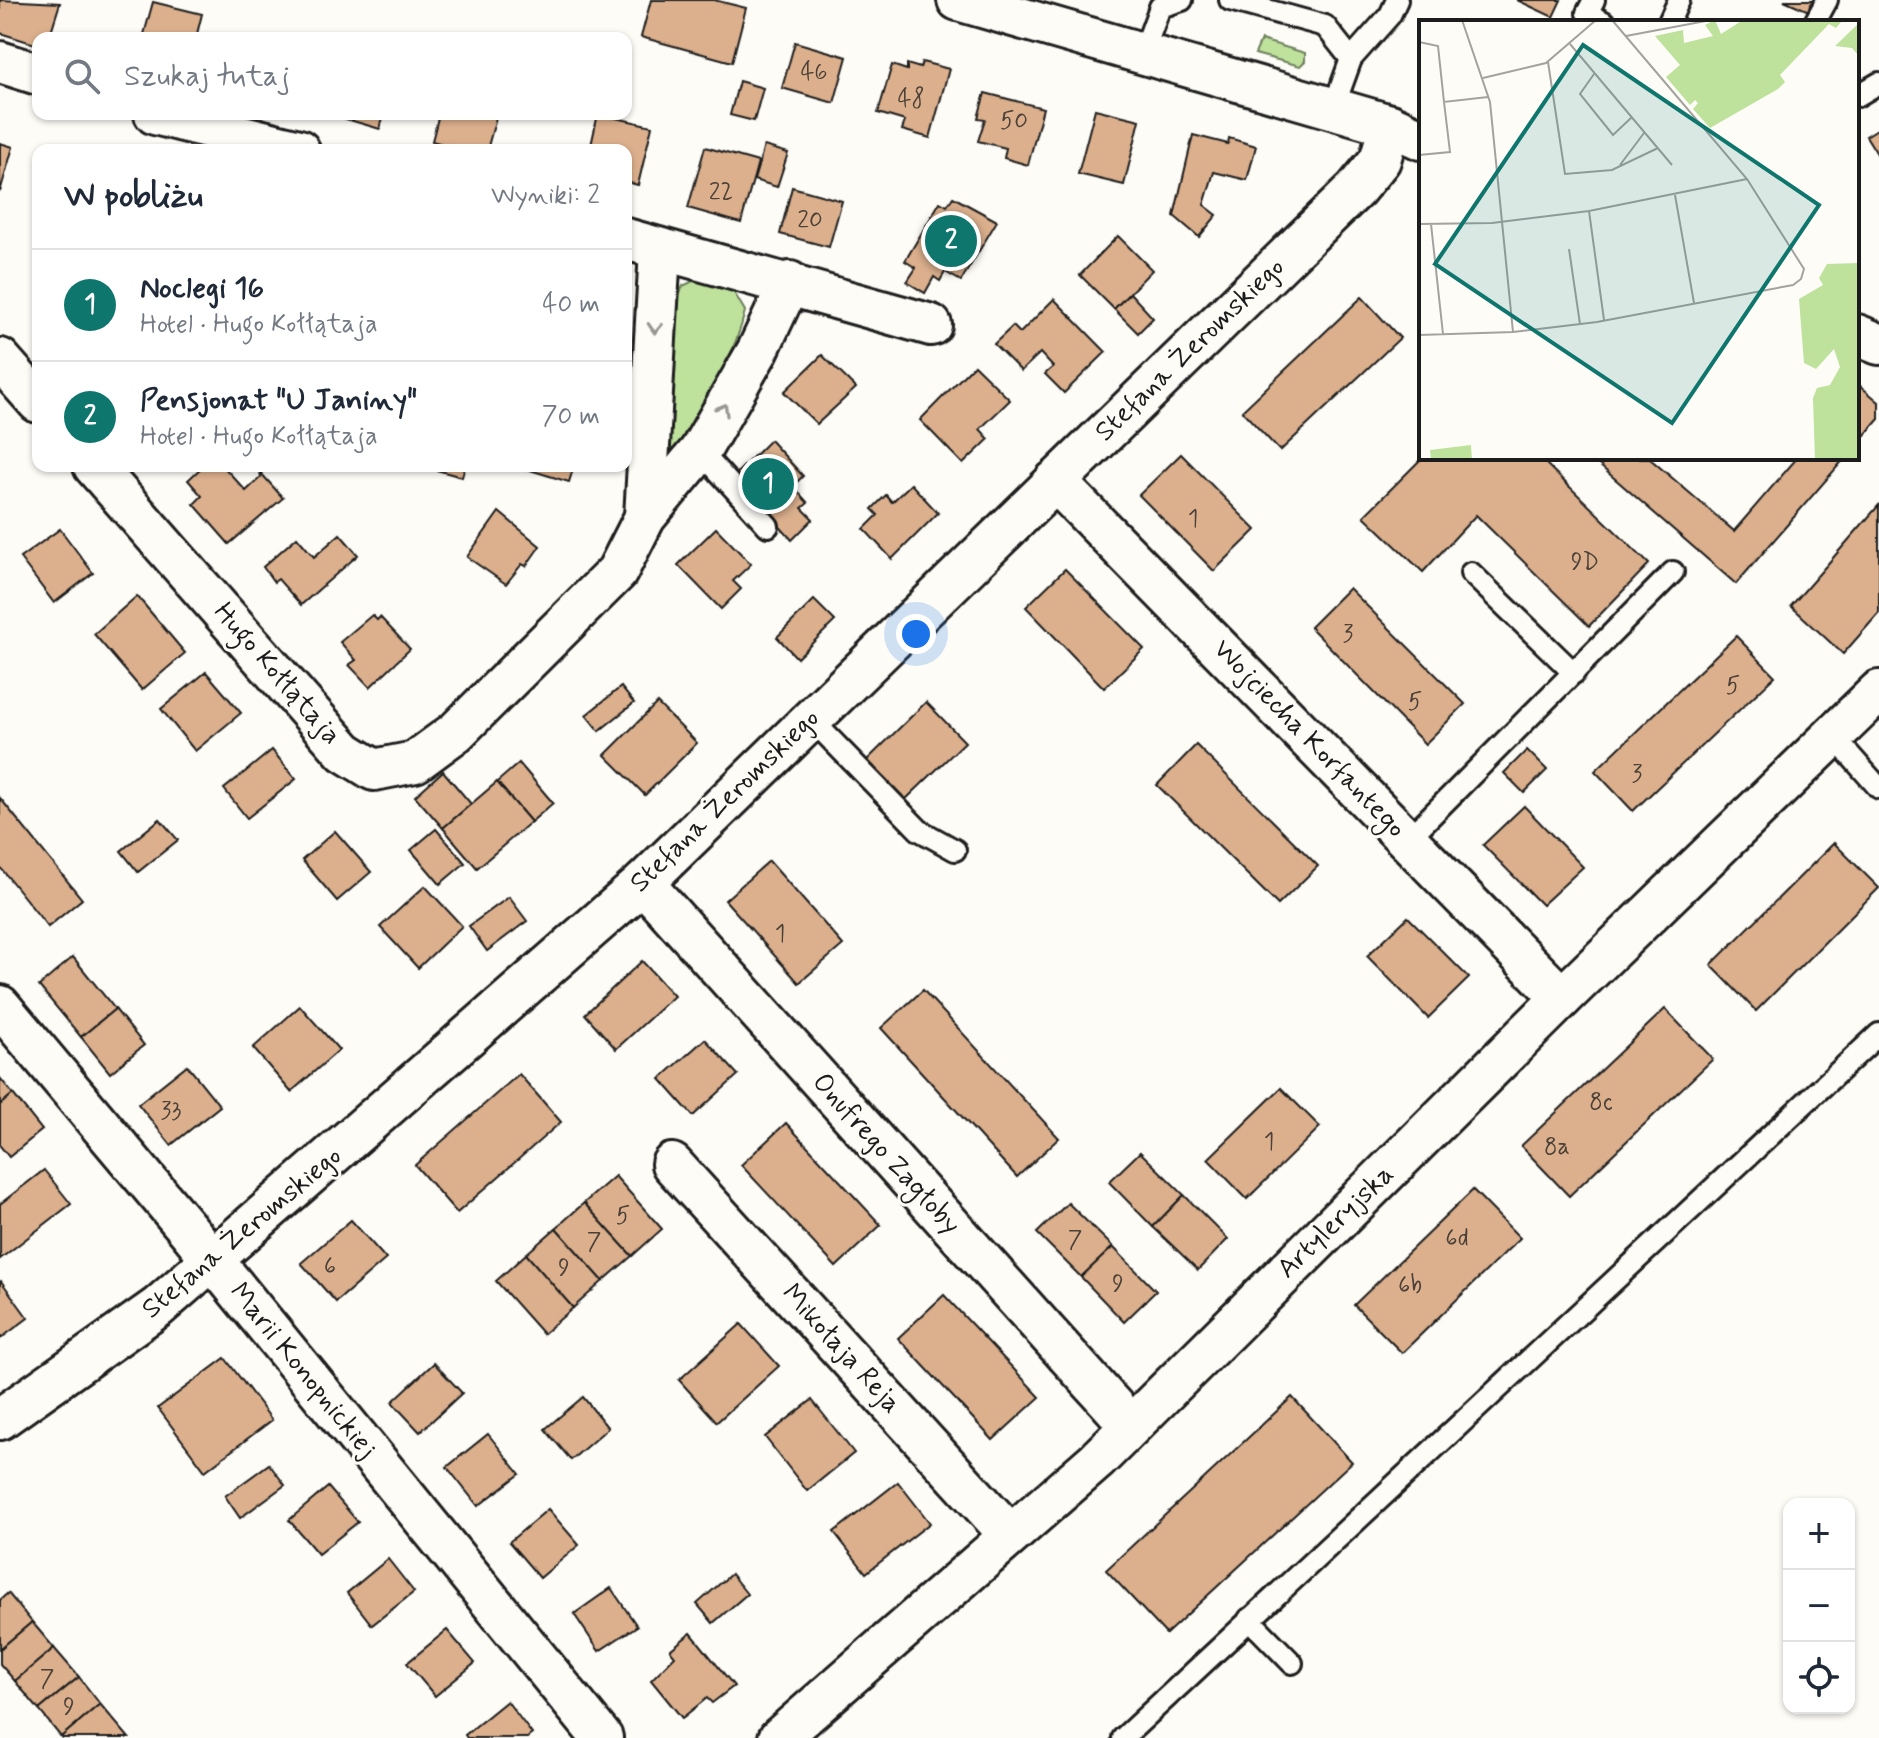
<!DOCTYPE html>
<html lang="pl">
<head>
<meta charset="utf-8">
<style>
  :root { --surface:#fff; --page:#f6f6f7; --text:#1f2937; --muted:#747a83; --line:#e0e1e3; --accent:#0f766e }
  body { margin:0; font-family:Mynerve,sans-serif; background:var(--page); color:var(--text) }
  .controls { position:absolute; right:24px; bottom:24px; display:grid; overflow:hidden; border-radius:16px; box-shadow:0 2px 6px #0004 }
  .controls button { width:72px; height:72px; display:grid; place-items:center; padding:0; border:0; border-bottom:2px solid var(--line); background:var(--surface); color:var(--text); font:40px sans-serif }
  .you { position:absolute; left:916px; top:634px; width:28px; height:28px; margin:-20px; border:6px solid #fff; border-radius:50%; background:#1a73e8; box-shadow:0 0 0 12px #1a73e833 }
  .badge { display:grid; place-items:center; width:52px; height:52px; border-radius:50%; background:var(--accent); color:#fff; font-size:26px; font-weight:700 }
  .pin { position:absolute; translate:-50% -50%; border:4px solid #fff; box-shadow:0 2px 8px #0006 }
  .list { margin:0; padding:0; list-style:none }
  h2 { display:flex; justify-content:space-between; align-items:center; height:104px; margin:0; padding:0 32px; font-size:34px }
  h2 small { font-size:26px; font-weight:400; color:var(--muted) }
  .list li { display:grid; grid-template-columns:52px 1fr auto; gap:24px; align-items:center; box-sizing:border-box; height:112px; padding:0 32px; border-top:2px solid var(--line) }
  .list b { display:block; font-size:30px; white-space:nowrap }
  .list p { margin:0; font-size:26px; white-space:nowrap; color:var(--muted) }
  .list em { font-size:26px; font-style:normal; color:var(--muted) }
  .icon { flex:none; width:44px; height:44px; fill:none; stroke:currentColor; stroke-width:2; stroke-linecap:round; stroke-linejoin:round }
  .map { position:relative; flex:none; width:1879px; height:1738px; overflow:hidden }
  .search { position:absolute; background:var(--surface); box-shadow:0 2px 6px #0004; left:32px; top:32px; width:600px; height:88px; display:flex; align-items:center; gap:20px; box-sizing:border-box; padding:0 28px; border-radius:16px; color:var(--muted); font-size:30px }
  .panel { position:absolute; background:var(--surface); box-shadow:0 2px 6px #0004; left:32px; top:144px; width:600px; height:328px; border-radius:16px }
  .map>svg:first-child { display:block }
  .green { fill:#bee29c; stroke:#6d7f5c; stroke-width:2 }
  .building { fill:#dcb08d; stroke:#1c1c1c; stroke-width:2 }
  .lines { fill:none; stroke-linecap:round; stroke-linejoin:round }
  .lane-casing { stroke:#1c1c1c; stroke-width:26 }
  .street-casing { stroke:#1c1c1c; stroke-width:46 }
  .lane { stroke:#fdfcf7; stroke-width:20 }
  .street { stroke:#fdfcf7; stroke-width:40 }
  .oneway { stroke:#989794 }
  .labels { text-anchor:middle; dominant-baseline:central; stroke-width:6; stroke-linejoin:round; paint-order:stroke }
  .number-label { font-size:24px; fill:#4c4138 }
  .street-label { font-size:28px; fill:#1c1c1c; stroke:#fdfcf7 }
  .inset-road { fill:none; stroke:#a3a29f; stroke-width:2 }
  .view { fill:#0f766e; fill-opacity:0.15; stroke:#0f766e; stroke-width:4 }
  .inset-edge { fill:none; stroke:#1c1c1c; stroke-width:4 }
</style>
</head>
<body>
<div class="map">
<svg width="1879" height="1738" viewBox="0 0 1879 1738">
  <rect width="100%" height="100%" fill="#fdfcf7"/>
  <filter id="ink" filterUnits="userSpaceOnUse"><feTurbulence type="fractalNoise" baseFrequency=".0125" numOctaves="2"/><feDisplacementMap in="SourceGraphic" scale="16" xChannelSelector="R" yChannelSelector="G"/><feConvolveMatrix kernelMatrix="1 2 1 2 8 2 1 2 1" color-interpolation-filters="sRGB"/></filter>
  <g filter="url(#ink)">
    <g class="green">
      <polygon points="1261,40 1305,53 1305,61 1300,66 1255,54"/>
      <path d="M695 280 732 289 745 311C734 362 699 408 674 453L665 460 675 304 683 286Z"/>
    </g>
    <g class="building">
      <polygon points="0,0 60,3 49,38 38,38 38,45 0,33"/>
      <polygon points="651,0 714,0 746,8 732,62 641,37"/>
      <polygon points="1517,0 1561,0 1553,17"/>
      <polygon points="1784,0 1817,0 1811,12"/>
      <polygon points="153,2 202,14 196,38 143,38"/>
      <polygon points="795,42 847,57 834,103 782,88"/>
      <polygon points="922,62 949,69 930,138 902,130 905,121 878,113 892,65 907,70 907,64 920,68"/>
      <polygon points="739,81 763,88 754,121 730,115"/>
      <polygon points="985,93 1043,108 1028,165 1004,158 1006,148 978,141 985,119 978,118"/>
      <polygon points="1095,109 1140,120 1124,185 1078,174"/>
      <polygon points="329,114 384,114 380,129"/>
      <polygon points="439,114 497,114 487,150 465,150 432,141"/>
      <polygon points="598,114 652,126 638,185 626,182 626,150 590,150"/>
      <polygon points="1879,128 1879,157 1866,136"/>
      <polygon points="1193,135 1228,144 1229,138 1256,146 1247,180 1214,172 1204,205 1217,215 1199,237 1174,216"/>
      <polygon points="0,143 13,147 0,192"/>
      <polygon points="764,146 788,153 777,187 754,180"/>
      <polygon points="705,147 758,162 741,223 688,208"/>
      <polygon points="792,187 842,201 829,247 780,234"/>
      <polygon points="953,197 997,221 961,281 945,272 940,281 934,277 925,293 907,282 916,268 905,261 940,202 947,206"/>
      <polygon points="1118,236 1152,270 1114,309 1080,275"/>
      <polygon points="1130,293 1153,318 1138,333 1114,309"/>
      <polygon points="1362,297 1400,338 1280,451 1242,411"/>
      <polygon points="1054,299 1106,352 1064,393 1045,374 1053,367 1040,353 1021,371 994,344 1013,326 1020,333"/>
      <polygon points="822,355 856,388 817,424 784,392"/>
      <polygon points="974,365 1010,400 980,429 989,439 963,464 920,420"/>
      <polygon points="1859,385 1879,402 1879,419 1857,444"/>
      <polygon points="770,440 803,476 787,492 791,497 797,491 808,503 802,508 813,519 792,540 734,476"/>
      <polygon points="1181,454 1256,530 1214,571 1139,495"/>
      <polygon points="1422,458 1540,458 1649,564 1589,626 1476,515 1423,572 1364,516"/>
      <polygon points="1591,458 1649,458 1734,531 1797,458 1845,458 1736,584"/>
      <polygon points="203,466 223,466 246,491 261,477 260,472 283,498 229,544 194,504 202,496 188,480"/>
      <polygon points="422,466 465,466 462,477"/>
      <polygon points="517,466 574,466 569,482"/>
      <polygon points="911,484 938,513 892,559 864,529 878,515 872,509 886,495 892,502"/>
      <polygon points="1879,505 1879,613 1843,654 1791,606"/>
      <polygon points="499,512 540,546 526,566 522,564 506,584 467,557"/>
      <polygon points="716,528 751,564 733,581 741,589 721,609 678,565"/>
      <polygon points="60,529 93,573 54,603 20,558"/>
      <polygon points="340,534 358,555 301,605 278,579 274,582 263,567 297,537 314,557"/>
      <polygon points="1065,569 1144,649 1104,688 1026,607"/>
      <polygon points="1349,588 1465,704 1425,744 1310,627"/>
      <polygon points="137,596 185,653 142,690 94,634"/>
      <polygon points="814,600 835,621 797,658 777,637"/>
      <polygon points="372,615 377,620 380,617 410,649 370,687 349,665 356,660 340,642"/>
      <polygon points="1736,636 1775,676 1633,811 1595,771"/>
      <polygon points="206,672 241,713 195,751 161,709"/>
      <polygon points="621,687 634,703 599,731 586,715"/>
      <polygon points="926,702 965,742 904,801 865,762"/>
      <polygon points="657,703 697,743 645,795 605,755"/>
      <polygon points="1196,745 1318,866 1278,905 1157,785"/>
      <polygon points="272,750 296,779 247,818 224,789"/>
      <polygon points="1527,750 1547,770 1524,793 1504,773"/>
      <polygon points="519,763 553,803 531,822 497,782"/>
      <polygon points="443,771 471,804 443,828 415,796"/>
      <polygon points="497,782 531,822 477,868 443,828"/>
      <polygon points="0,798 82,899 48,927 0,867"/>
      <polygon points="1524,806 1583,867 1542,905 1483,845"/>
      <polygon points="160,819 178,840 138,872 121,851"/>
      <polygon points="436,829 465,863 440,884 411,850"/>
      <polygon points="335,831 371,872 337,901 302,860"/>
      <polygon points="1834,843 1879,888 1756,1011 1711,965"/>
      <polygon points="769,861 843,945 799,983 725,900"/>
      <polygon points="425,886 462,926 418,968 380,927"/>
      <polygon points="509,897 527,921 487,951 469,926"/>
      <polygon points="1408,917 1469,978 1428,1018 1367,956"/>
      <polygon points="73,957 115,1009 81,1037 39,986"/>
      <polygon points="642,961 674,996 616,1049 585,1014"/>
      <polygon points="923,990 1059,1138 1017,1177 881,1028"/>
      <polygon points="300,1006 339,1050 291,1092 253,1048"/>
      <polygon points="115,1009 144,1045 110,1073 81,1037"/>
      <polygon points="1665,1009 1713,1059 1569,1196 1521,1146"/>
      <polygon points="705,1039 738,1075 693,1116 660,1079"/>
      <polygon points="187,1065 220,1106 171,1145 138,1104"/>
      <polygon points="519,1074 561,1122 457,1213 415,1165"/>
      <polygon points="0,1078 13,1094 0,1105"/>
      <polygon points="1281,1088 1320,1127 1247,1199 1208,1159"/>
      <polygon points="13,1094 42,1130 9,1157 0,1146 0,1105"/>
      <polygon points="786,1123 881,1225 836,1267 741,1165"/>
      <polygon points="1140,1152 1184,1195 1153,1227 1109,1182"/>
      <polygon points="44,1170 71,1204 0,1259 0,1204"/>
      <polygon points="615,1176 662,1229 632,1256 584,1203"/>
      <polygon points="1473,1190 1520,1238 1402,1353 1354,1305"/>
      <polygon points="1184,1195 1228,1239 1198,1270 1153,1227"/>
      <polygon points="584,1203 632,1256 603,1281 556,1228"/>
      <polygon points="1068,1203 1113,1247 1081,1277 1037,1233"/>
      <polygon points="351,1220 386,1259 336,1302 301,1263"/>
      <polygon points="556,1228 603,1281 573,1308 526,1254"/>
      <polygon points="1113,1247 1156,1291 1124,1322 1081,1277"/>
      <polygon points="526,1254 573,1308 543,1334 496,1281"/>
      <polygon points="1,1281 28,1318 0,1339 0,1282"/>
      <polygon points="944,1295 1040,1397 993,1440 898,1338"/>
      <polygon points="741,1324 779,1366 717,1422 679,1380"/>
      <polygon points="225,1358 272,1420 205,1471 158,1408"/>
      <polygon points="434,1363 462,1393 420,1432 392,1402"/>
      <polygon points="583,1397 608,1428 571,1460 545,1429"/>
      <polygon points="1292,1397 1352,1462 1166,1634 1106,1570"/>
      <polygon points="812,1400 854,1453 807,1491 765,1437"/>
      <polygon points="488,1434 520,1474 478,1506 447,1467"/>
      <polygon points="269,1464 285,1485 240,1518 225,1496"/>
      <polygon points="898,1482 930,1523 866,1573 834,1532"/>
      <polygon points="328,1487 358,1522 318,1554 289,1520"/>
      <polygon points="548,1509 579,1545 540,1578 509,1542"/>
      <polygon points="388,1559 414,1592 372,1625 347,1593"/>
      <polygon points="731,1574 747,1594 713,1623 697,1604"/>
      <polygon points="611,1588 637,1626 599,1651 574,1614"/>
      <polygon points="8,1593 32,1622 0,1649 0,1600"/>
      <polygon points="32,1622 54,1648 15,1681 0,1664 0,1649"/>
      <polygon points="447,1630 475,1663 435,1696 407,1663"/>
      <polygon points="691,1633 734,1686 712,1703 707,1698 682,1718 651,1680 675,1656 670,1650"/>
      <polygon points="54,1648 79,1677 39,1710 15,1681"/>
      <polygon points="79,1677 100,1704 61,1737 39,1710"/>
      <polygon points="507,1701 532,1734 527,1738 467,1738 465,1735"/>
      <polygon points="100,1704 129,1738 62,1738 61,1737"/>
    </g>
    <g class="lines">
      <g class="lane-casing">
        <g id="lane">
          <polyline points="1230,0 1325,26 1351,59"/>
          <polyline points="1594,0 1587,13 1604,22"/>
          <polyline points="1669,22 1679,0"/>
          <polyline points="1815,22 1827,0"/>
          <polyline points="1142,56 1160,7 1182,0"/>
          <polyline points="1857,96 1879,83"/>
          <polyline points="1333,109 1351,59 1390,15 1397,0"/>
          <polyline points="700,451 768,526"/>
          <polyline points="1471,573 1574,673"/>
          <polyline points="810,718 919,830 955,850"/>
          <polyline points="1833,736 1879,788"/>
          <polyline points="1407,840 1673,572"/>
          <polyline points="1249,1619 1292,1663"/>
          <polyline points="1123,1738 1879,1034"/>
        </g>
      </g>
      <g class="street-casing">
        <g id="street">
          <polyline points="958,0 1390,125 1421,139"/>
          <polyline points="0,62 38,74"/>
          <polyline points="155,114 299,150"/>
          <polyline points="626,239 931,325"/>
          <polyline points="1857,335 1879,344"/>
          <polyline points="0,359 38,402"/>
          <polyline points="94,466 345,752 374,770 415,762 456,732 617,572 645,517 700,451 758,350 790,282"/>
          <polyline points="1055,481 1562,998"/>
          <polyline points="645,517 660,250"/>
          <polyline points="643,883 1130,1425"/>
          <polyline points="0,1006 190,1232 602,1738"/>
          <polyline points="672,1164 1010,1535"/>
          <polyline points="0,1419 158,1307 643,883 1356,189 1380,160 1390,125"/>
          <polyline points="779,1738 1097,1460 1562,998 1879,691"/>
        </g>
      </g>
      <use href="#lane" class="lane"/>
      <use href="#street" class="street"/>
    </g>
    <defs><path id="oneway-chevron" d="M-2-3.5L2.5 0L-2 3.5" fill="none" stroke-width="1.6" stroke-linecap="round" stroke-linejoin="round" transform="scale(2)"/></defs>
    <g class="oneway">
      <use href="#oneway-chevron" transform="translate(655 328) rotate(93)"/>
      <use href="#oneway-chevron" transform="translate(723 409) rotate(-60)"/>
    </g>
  </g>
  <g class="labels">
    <g class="number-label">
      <text x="814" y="72">46</text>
      <text x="911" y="99">48</text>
      <text x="1014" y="121">50</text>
      <text x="721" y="192">22</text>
      <text x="810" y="220">20</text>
      <text x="1193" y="519">1</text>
      <text x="1585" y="562">9D</text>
      <text x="1348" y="634">3</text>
      <text x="1733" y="686">5</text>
      <text x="1415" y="702">5</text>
      <text x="1637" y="774">3</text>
      <text x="780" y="934">1</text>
      <text x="1601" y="1102">8c</text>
      <text x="171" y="1111">33</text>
      <text x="1269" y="1142">1</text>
      <text x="1557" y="1147">8a</text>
      <text x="623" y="1216">5</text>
      <text x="1457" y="1238">6d</text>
      <text x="1075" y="1240">7</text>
      <text x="594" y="1242">7</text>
      <text x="330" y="1266">6</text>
      <text x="564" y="1268">9</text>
      <text x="1118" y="1284">9</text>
      <text x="1410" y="1285">6b</text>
      <text x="47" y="1679">7</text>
      <text x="69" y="1707">9</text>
    </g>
    <g class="street-label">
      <text transform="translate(1190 350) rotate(-44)">Stefana Żeromskiego</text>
      <text transform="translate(277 674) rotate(49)">Hugo Kołłątaja</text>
      <text transform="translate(1309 739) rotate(46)">Wojciecha Korfantego</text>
      <text transform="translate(725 801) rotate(-44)">Stefana Żeromskiego</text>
      <text transform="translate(886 1154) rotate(48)">Onufrego Zagłoby</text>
      <text transform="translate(1336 1222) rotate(-44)">Artyleryjska</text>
      <text transform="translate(242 1233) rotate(-40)">Stefana Żeromskiego</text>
      <text transform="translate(841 1349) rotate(48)">Mikołaja Reja</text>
      <text transform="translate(303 1371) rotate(51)">Marii Konopnickiej</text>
    </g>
  </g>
  <g transform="translate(1419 20)">
    <rect width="440" height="440" fill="#fdfcf7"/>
    <path d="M296 0 302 14 324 0 423 1 417 8 410 4 361 55 366 62 359 69 291 108 274 89 279 83 276 80 271 85 247 57 261 45 236 16 264 10 265 23 294 16 286 5ZM440 3V36L433 28 416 26ZM440 243V440H396L394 378 398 368 411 365 421 347 415 329 397 349 385 343 380 279 404 265 400 258 408 244ZM52 425 53 440H12L11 430Z" fill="#bee29c"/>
    <path class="inset-road" d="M43 0 71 82 94 312M207 16 292 0M0 22 19 26 25 82 69 77M151 24 253 145M129 42 146 154 193 150 239 128M175 54 161 74 194 115 213 97M64 58 127 43 177 0M0 135 31 132 25 82M201 145 225 113M256 175 275 283M170 191 185 300M0 204 73 203 170 191 328 159M12 204 24 314M150 229 161 304M0 315 94 312 178 302 374 265 382 259 385 249 328 159 193 0"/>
    <path class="view" d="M164 25 400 185 253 403 16 244Z"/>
    <rect width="440" height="440" class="inset-edge"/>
  </g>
</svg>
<div class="controls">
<button>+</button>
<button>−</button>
<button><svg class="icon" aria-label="locate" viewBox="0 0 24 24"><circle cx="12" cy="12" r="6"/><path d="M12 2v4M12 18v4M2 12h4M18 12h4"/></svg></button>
</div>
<div class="you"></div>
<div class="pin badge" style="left:768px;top:484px">1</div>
<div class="pin badge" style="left:951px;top:241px">2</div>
<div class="search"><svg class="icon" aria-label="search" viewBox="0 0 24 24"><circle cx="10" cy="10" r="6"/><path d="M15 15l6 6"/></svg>Szukaj tutaj</div>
<section class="panel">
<h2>W pobliżu<small>Wyniki: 2</small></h2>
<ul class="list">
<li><span class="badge">1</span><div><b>Noclegi 16</b><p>Hotel · Hugo Kołłątaja</p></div><em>40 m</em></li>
<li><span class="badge">2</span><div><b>Pensjonat &quot;U Janiny&quot;</b><p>Hotel · Hugo Kołłątaja</p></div><em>70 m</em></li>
</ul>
</section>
</div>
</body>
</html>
